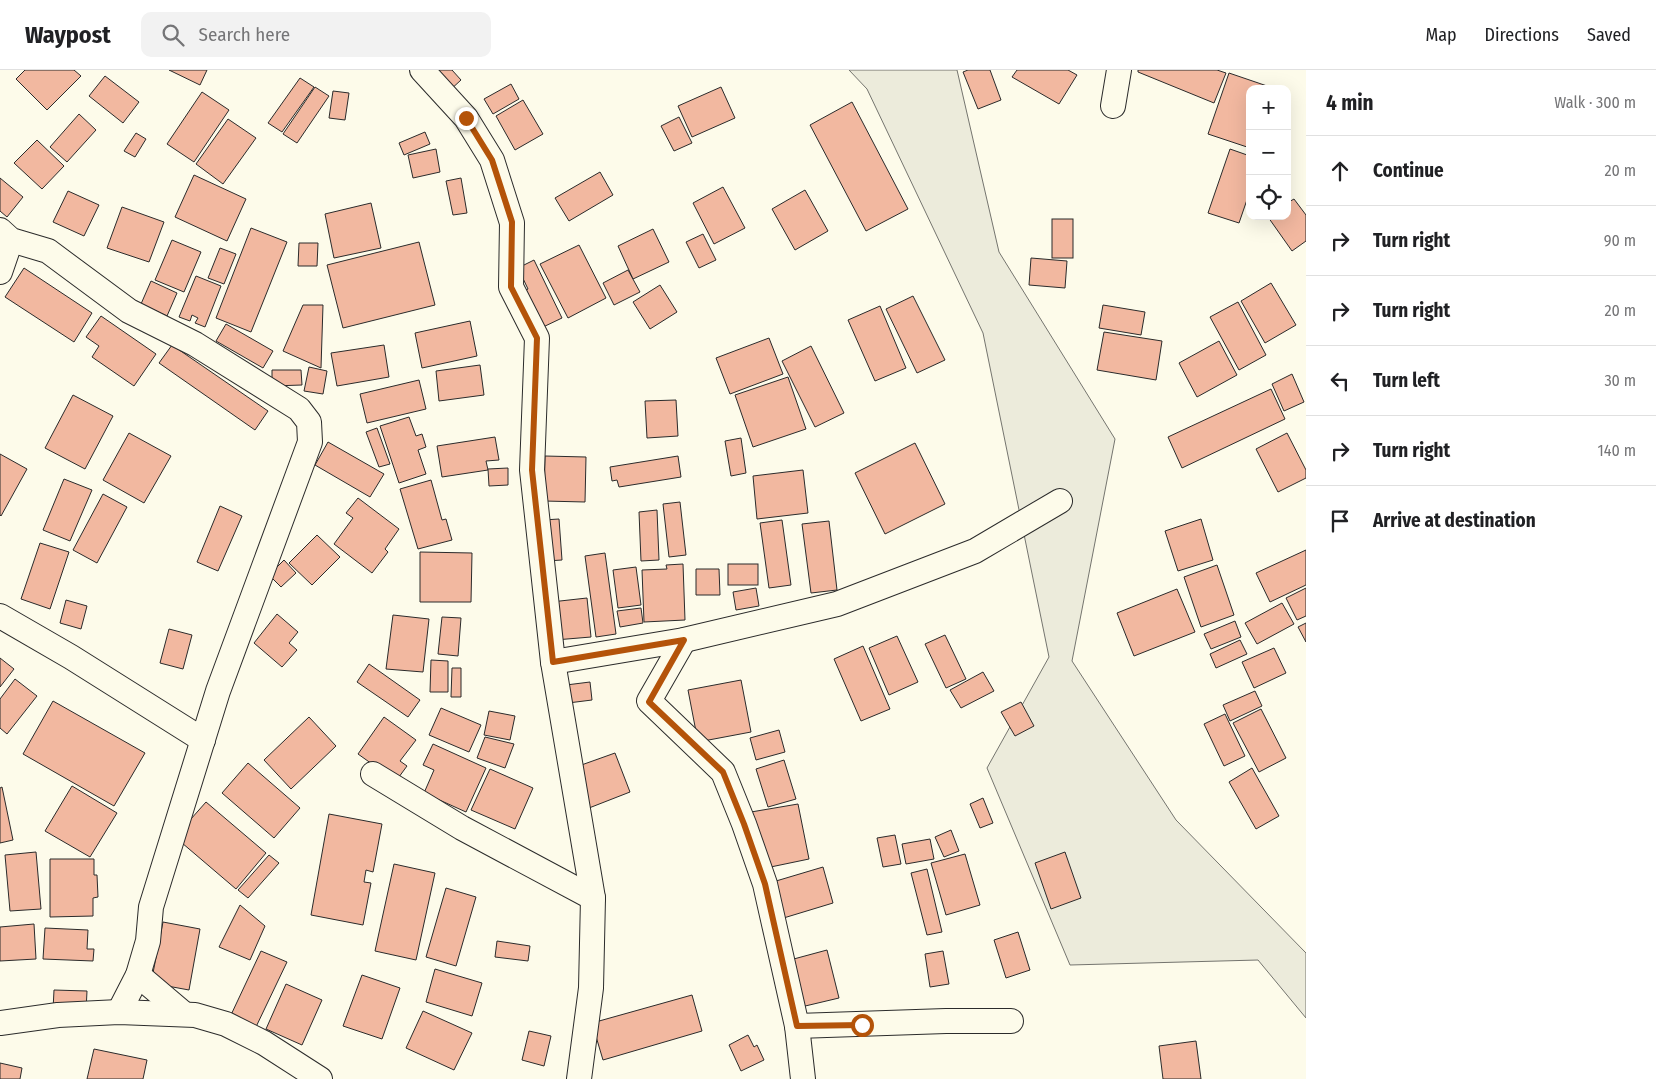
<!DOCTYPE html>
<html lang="en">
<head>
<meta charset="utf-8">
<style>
  :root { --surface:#fff; --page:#f2f2f2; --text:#202124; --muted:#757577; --line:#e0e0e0 }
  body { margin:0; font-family:"Fira Sans Condensed",sans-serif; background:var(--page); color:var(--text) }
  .controls { position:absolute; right:15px; top:15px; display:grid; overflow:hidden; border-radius:10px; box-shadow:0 5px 20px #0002 }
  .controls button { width:45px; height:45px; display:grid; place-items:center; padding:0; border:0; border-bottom:1px solid var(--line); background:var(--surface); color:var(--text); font:25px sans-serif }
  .stop { position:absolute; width:15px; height:15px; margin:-11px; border:4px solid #b45309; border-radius:50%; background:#fff }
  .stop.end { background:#b45309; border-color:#fff; box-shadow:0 1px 5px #0008 }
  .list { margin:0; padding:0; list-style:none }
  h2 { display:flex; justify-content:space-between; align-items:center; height:65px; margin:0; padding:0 20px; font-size:21px }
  h2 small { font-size:16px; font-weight:400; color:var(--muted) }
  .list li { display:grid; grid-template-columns:32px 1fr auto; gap:15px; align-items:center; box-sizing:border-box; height:70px; padding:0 20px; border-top:1px solid var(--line) }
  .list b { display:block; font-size:19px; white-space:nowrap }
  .list em { font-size:16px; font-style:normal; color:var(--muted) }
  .icon { flex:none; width:28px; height:28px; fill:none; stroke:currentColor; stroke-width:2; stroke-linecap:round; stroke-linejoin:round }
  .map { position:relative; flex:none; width:1306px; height:1009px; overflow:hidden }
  header { display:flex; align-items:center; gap:30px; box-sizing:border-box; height:70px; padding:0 25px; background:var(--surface); border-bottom:1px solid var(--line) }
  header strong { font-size:24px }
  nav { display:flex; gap:28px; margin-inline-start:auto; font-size:18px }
  .search { width:350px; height:45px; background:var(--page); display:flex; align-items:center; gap:12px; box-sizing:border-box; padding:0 18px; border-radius:10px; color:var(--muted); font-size:19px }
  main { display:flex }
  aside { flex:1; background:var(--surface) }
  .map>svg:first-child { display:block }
  .green { fill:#ecebdb; stroke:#74746e }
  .building { fill:#f2b8a0; stroke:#2b2b2b }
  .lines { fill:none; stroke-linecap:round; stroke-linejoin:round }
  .street-casing { stroke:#2b2b2b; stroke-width:26 }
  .street { stroke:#fdfbea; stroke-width:24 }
  .route { stroke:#b45309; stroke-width:6 }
</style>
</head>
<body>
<header>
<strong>Waypost</strong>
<div class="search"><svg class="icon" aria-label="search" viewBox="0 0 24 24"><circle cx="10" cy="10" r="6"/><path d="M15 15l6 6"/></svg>Search here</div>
<nav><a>Map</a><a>Directions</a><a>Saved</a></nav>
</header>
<main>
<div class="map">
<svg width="1306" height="1009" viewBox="0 0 1306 1009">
  <rect width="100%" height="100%" fill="#fdfbea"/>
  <polygon class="green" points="849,0 957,0 999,182 1115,369 1072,591 1176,750 1306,883 1306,948 1258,890 1070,895 987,698 1049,587 983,263 867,19"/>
  <g class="building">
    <polygon points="25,0 74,0 81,6 47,40 16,9"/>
    <polygon points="169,0 207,0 200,15"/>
    <polygon points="431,0 452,0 461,10 449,21"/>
    <polygon points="968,0 990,0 1001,30 978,39 963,2"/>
    <polygon points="1017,0 1068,0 1077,5 1059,34 1012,7"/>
    <polygon points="1138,0 1217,0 1226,3 1214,33 1138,2"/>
    <polygon points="1229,3 1273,18 1250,19 1250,78 1208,64"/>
    <polygon points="105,6 139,32 123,53 89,26"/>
    <polygon points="300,8 314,17 282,62 268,53"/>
    <polygon points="511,14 519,29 493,44 484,29"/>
    <polygon points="315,17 329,26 297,73 283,64"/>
    <polygon points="721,17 735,48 692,67 678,36"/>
    <polygon points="333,21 349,23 345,50 329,48"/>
    <polygon points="202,22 229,40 194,92 167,74"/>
    <polygon points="523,30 543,64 515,80 496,46"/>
    <polygon points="852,32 908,139 866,161 810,55"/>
    <polygon points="79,44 96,60 67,92 50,77"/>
    <polygon points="679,47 692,73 674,81 661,56"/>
    <polygon points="228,49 256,68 223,114 196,94"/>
    <polygon points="425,62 430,74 404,85 399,73"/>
    <polygon points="136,63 146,69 135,87 124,81"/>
    <polygon points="37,70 64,96 42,119 14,93"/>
    <polygon points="436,79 440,102 413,108 408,85"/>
    <polygon points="1230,79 1250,86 1250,121 1239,153 1208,143"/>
    <polygon points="600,102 613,125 569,151 555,128"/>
    <polygon points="194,105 246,129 227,171 175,147"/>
    <polygon points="0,108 23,127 7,147 0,141"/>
    <polygon points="461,108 467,143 453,145 446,111"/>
    <polygon points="723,117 745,158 714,174 693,133"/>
    <polygon points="805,120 828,161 795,180 772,139"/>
    <polygon points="68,121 99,135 84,166 53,152"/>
    <polygon points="1294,129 1306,145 1306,171 1292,181 1268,147 1287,146 1287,133"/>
    <polygon points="371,133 381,178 334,188 325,144"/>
    <polygon points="122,137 164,152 149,192 107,178"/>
    <rect x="1052" y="149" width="21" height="39"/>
    <polygon points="251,158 287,172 251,262 216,248"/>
    <polygon points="653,159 669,192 633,209 618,176"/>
    <polygon points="703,164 716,190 699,198 686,172"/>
    <polygon points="172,170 201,182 184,222 155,210"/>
    <polygon points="419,172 435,235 343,258 327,195"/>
    <polygon points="299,173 318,173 317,196 298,196"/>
    <polygon points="579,175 606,228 568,248 540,194"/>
    <polygon points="220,178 236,184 224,214 208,208"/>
    <polygon points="1031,188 1067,191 1065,218 1029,215"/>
    <polygon points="534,190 562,248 541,258 523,222 528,219 518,198"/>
    <polygon points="24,198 92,243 74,272 5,227"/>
    <polygon points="628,200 640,222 614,235 603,213"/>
    <polygon points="196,206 221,216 205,257 195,253 198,248 192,245 190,251 179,247"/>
    <polygon points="151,211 177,223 167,246 141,234"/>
    <polygon points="1271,213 1296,255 1265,273 1241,231"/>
    <polygon points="660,215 677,242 650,259 633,232"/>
    <polygon points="913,226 945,290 917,303 886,239"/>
    <polygon points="1238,232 1266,285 1239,300 1210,247"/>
    <polygon points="303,235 323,235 321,298 283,281"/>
    <polygon points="1103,235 1145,242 1141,265 1099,258"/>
    <polygon points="880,236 906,298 875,311 848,250"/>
    <polygon points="101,246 156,284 134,316 92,287 99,276 86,267"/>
    <polygon points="470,251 477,286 422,298 415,263"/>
    <polygon points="226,254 273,281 263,298 216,271"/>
    <polygon points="1104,262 1162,271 1156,310 1097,300"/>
    <polygon points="769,268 783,304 730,324 716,288"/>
    <polygon points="1219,271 1237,305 1197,327 1179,293"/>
    <polygon points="172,275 268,341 255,360 159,293"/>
    <polygon points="384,275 389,307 337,316 331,283"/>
    <polygon points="811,276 844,343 815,357 782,291"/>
    <polygon points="480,295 484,325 439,331 436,301"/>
    <polygon points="309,297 327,301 323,324 304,321"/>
    <polygon points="272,300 301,300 302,315 272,316"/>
    <polygon points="1292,304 1304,332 1284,341 1272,314"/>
    <polygon points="788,307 806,359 753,377 735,325"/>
    <polygon points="419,310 426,339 367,353 360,324"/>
    <polygon points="1271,319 1285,349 1182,398 1168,367"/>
    <polygon points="73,325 113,346 85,399 45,378"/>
    <polygon points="676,330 678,366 647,368 645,331"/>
    <polygon points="409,347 416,366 422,364 426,377 418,380 426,404 399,413 380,356"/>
    <polygon points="377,358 390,394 379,397 366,362"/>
    <polygon points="129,363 171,386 144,433 103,410"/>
    <polygon points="1287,363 1306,400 1306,408 1278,422 1256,379"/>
    <polygon points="495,367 499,390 486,391 488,400 442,407 437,376"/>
    <polygon points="741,368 746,403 731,406 725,371"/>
    <polygon points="328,372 384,404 370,427 315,395"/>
    <polygon points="915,373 945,434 885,464 855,403"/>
    <polygon points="0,384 27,399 1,446 0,445"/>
    <polygon points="545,386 586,387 585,432 544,431"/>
    <polygon points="678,386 681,407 619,417 617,410 612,411 610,397"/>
    <polygon points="508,398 508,415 489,416 488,399"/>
    <polygon points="803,400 808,443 757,449 753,406"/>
    <polygon points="64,409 92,420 70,471 43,460"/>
    <polygon points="431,410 442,450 446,449 452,470 418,479 400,419"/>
    <polygon points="103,424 127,437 97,493 73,480"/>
    <polygon points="358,428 399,459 385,479 388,482 372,503 334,474 353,448 346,443"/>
    <polygon points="680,432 686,485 669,487 663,434"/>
    <polygon points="220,436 242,446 218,501 197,492"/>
    <polygon points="657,440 659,490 641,491 639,442"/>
    <polygon points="559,449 562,490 546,491 543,450"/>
    <polygon points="1201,449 1213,490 1178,501 1165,461"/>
    <polygon points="782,450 791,515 769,518 760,453"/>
    <polygon points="829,451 837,520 811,523 802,454"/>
    <polygon points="317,465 340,487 312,515 289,493"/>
    <polygon points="40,473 69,482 50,539 21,529"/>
    <polygon points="1306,480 1306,515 1270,532 1256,503"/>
    <polygon points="420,482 472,483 471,532 420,532"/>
    <polygon points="605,483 616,564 596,567 585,486"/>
    <polygon points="284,490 296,503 281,517 269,505"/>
    <polygon points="683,494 685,550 644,552 642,500 667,499 666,495"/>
    <rect x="728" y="494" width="30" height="21"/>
    <polygon points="1217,495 1234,545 1201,557 1184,507"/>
    <polygon points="636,497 641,535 618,538 613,500"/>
    <polygon points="696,499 719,499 720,525 696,525"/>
    <polygon points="756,518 759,536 736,540 733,522"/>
    <polygon points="1306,518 1306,546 1297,550 1286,528"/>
    <polygon points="1177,519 1195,562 1134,586 1117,543"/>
    <polygon points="587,528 591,567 555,570 551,532"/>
    <polygon points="66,530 87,536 81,559 60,553"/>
    <polygon points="1282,533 1294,554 1257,574 1245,553"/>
    <polygon points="641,538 643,553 620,557 617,541"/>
    <polygon points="277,544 298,562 289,573 297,580 282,597 254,573"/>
    <polygon points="393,545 429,549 423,602 386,599"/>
    <polygon points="442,547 461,548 458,586 438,584"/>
    <polygon points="1235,551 1241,567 1211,579 1204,564"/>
    <polygon points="1306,553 1306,572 1298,557"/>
    <polygon points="169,559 192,565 183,599 160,593"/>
    <polygon points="945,565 966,609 946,618 925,574"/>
    <polygon points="897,566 918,612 889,625 869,578"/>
    <polygon points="1240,570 1247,584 1216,598 1210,584"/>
    <polygon points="863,576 890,639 861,651 834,589"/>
    <polygon points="1274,578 1286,603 1254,618 1242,592"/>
    <polygon points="0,588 14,599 0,617"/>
    <polygon points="431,590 448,591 448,622 430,622"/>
    <polygon points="369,594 420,630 408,647 357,612"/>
    <polygon points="452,598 461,598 461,627 451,627"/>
    <polygon points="983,602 994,621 961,638 950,620"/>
    <polygon points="15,609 37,626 7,664 0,658 0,629"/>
    <polygon points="741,610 751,662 698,672 688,620"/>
    <polygon points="590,612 592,630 568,633 566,615"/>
    <polygon points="1255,621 1262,636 1230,651 1223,635"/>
    <polygon points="53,631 145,683 114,736 23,684"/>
    <polygon points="1021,632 1034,656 1015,666 1001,642"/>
    <polygon points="441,638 481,655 469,682 429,665"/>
    <polygon points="1261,639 1286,688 1259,702 1233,653"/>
    <polygon points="489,641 515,646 510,670 484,665"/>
    <polygon points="1225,644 1245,686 1224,696 1204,654"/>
    <polygon points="309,647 336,676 291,719 264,690"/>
    <polygon points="384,647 416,670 400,691 407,696 396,711 358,684"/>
    <polygon points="779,660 785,682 756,690 750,668"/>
    <polygon points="485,667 514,674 505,698 477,688"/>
    <polygon points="433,674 486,698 466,742 424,723 434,700 423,695"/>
    <polygon points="615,683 630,722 589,738 573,698"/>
    <polygon points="784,690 796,729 768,737 756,699"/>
    <polygon points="248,693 300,738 274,768 222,723"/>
    <polygon points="1252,698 1279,746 1256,759 1229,712"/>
    <polygon points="490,699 533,718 515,759 471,740"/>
    <polygon points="72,716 117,743 90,787 45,761"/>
    <polygon points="2,717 13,770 0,773 0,718"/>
    <polygon points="983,728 993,753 980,758 970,734"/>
    <polygon points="206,732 266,783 236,819 175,767"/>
    <polygon points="798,734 809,789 761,799 751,742"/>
    <polygon points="329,744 382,754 373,802 366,800 364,812 371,813 363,855 311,845"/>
    <polygon points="951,760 959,781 944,787 935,767"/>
    <polygon points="895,765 901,794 883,797 877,768"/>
    <polygon points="930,769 934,789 906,794 902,774"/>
    <polygon points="36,782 41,839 10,841 5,785"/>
    <polygon points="1065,782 1081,828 1051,839 1035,793"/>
    <polygon points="965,784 980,835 946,845 931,793"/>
    <polygon points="269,785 279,793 248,828 238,820"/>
    <polygon points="50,789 94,789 94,805 97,805 98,827 93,828 93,846 50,847"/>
    <polygon points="394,794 435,803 416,890 375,881"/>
    <polygon points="823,797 833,833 777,850 766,814"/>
    <polygon points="927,799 942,862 927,865 911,803"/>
    <polygon points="446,818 476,827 456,896 426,887"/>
    <polygon points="240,835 265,856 250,890 219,877"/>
    <polygon points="163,852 200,859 189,920 151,913"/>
    <polygon points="34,854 36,889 0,891 0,857"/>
    <polygon points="45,858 88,860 87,879 94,879 93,891 43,889"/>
    <polygon points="1018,862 1030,900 1006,908 994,870"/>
    <polygon points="497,871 530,876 528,891 495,887"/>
    <polygon points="827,880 839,928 801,937 790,890"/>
    <polygon points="261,881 287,892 255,959 230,947"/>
    <polygon points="943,881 949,914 930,917 925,884"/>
    <polygon points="435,899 482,913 472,946 426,932"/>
    <polygon points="362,905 400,918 382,969 343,956"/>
    <polygon points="286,914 322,930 302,975 266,959"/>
    <polygon points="54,920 87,921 86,941 53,940"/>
    <polygon points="692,925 702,961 603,990 592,953"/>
    <polygon points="423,941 472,963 454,1000 406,978"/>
    <polygon points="529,961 551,966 544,996 522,990"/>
    <polygon points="748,965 754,977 757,975 764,990 741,1001 729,975"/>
    <polygon points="1196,971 1201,1009 1163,1009 1159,976"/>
    <polygon points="94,979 147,990 143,1009 87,1009"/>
    <polygon points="0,993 22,998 20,1009 0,1009"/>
  </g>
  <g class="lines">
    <g class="street-casing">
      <g id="street">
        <polyline points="422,0 466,48 492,90 512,153 511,217 537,268 532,400 553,592 593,828 591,918 579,1009"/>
        <polyline points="1113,36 1119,0"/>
        <polyline points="0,160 11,170 48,181 129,241 195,274 299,339 309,352 310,372 218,621 151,837 148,871 138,905 119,942"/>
        <polyline points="0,202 11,170"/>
        <polyline points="0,546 71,587 203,670"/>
        <polyline points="684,570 649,631 723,702 744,754 765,814 797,956 803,1009"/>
        <polyline points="553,592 684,570 837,534 975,481 1060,431"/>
        <polyline points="373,704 462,758 593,828"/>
        <polyline points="138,905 184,944"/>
        <polyline points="0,953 58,945 119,942 195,945 226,954 264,973 320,1009"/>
        <polyline points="797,956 946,951 1011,951"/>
      </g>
    </g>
    <use href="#street" class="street"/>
  </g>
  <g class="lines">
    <polyline class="route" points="466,48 492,90 512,152 511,217 537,268 532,400 553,592 684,570 649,632 723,702 744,754 765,814 797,956 862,955"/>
  </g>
</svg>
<div class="controls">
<button>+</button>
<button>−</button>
<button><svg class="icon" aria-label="locate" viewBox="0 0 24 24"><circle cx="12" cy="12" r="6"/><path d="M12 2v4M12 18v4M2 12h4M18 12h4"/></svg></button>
</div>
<div class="stop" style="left:862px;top:955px"></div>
<div class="stop end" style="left:466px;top:48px"></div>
</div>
<aside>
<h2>4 min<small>Walk · 300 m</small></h2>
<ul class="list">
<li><svg class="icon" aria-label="ahead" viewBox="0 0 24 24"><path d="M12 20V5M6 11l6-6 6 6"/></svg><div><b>Continue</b></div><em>20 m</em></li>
<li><svg class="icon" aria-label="right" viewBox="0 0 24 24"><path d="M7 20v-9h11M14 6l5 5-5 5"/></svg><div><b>Turn right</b></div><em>90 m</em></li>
<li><svg class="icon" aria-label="right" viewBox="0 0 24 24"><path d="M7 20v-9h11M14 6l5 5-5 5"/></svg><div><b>Turn right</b></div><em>20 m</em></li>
<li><svg class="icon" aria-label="left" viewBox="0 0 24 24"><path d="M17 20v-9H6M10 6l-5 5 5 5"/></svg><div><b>Turn left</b></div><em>30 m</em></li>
<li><svg class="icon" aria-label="right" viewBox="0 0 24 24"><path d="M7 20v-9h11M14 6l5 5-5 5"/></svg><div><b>Turn right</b></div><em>140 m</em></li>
<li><svg class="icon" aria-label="arrive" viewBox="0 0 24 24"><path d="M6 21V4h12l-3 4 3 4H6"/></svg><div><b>Arrive at destination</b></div></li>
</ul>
</aside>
</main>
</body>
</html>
